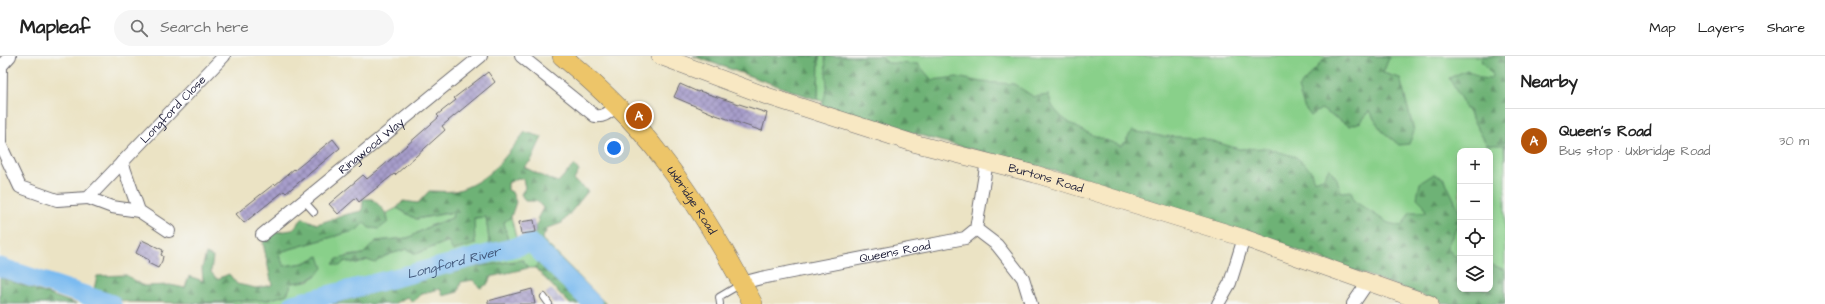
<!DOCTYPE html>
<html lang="en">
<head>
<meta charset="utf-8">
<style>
  :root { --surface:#fff; --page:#f6f6f6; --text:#222; --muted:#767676; --line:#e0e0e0; --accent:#b45309 }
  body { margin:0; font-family:"Architects Daughter",sans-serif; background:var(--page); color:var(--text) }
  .controls { position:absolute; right:12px; bottom:12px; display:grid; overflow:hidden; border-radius:8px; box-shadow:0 2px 6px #0003 }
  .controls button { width:36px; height:36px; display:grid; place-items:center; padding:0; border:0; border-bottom:1px solid var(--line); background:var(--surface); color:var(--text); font:20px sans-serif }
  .you { position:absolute; left:614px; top:92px; width:14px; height:14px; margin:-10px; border:3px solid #fff; border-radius:50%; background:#1a73e8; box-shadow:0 0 0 6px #1a73e833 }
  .badge { display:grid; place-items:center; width:26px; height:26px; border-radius:50%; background:var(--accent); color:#fff; font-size:13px; font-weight:700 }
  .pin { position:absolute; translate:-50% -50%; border:2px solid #fff; box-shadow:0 1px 4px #0006 }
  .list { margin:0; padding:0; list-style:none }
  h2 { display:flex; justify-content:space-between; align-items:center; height:52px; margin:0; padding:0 16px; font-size:17px }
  h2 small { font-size:13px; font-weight:400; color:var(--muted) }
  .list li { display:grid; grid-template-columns:26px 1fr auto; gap:12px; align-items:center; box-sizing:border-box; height:64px; padding:0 16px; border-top:1px solid var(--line) }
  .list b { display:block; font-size:15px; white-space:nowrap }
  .list p { margin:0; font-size:13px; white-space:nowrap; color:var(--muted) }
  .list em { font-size:13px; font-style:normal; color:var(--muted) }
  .icon { flex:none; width:22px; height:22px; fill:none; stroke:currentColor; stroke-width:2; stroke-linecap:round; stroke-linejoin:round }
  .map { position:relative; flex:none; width:1505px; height:248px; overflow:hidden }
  header { display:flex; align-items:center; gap:24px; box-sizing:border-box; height:56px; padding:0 20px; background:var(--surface); border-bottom:1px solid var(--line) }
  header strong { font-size:19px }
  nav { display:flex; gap:22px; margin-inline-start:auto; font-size:14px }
  .search { width:280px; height:36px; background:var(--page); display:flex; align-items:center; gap:10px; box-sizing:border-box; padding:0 14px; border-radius:22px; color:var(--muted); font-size:15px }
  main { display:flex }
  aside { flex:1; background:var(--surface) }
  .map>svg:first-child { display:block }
  .industrial { fill:url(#industrial-grid) }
  .grass { fill:#89d08a; stroke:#567962; fill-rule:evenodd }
  .forest { fill:url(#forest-firs); stroke:#486a58 }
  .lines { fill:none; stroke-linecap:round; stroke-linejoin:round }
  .river { stroke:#7cbbf0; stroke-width:19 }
  .building { fill:url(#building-cross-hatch) }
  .lane-casing { stroke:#68666b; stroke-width:8 }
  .street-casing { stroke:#68666b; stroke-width:14 }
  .secondary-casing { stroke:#68666b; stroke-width:18 }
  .primary-casing { stroke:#68666b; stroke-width:20 }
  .lane { stroke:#fff; stroke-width:6 }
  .street { stroke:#fff; stroke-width:12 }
  .secondary { stroke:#f8e8c3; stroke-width:17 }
  .primary { stroke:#edc569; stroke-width:19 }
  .labels { text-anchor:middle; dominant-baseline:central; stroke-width:3; stroke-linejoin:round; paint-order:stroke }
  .street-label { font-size:12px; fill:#22223b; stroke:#f6f6f2 }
  .water-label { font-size:13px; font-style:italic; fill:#42587a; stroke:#f6f6f2 }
</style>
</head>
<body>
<header>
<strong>Mapleaf</strong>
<div class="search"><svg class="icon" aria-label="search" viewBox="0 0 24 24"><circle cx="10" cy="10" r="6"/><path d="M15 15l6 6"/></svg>Search here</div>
<nav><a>Map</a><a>Layers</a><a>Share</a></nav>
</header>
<main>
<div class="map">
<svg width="1505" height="248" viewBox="0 0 1505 248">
  <defs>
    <pattern id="industrial-grid" width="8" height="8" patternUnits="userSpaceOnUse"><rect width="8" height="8" fill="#c3c1db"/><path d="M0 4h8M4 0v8" fill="none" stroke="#a7a6bd"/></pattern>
    <pattern id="forest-firs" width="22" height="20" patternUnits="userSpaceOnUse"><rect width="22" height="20" fill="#6eb276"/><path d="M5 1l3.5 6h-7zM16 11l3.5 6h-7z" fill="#5a9062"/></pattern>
    <pattern id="building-cross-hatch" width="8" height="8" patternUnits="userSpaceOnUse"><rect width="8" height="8" fill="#a79ecb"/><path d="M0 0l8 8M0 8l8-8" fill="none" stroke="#8880a6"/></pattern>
  </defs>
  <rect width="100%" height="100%" fill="#f6f6f2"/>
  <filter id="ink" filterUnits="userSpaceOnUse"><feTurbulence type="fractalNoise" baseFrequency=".025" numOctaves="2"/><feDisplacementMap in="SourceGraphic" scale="8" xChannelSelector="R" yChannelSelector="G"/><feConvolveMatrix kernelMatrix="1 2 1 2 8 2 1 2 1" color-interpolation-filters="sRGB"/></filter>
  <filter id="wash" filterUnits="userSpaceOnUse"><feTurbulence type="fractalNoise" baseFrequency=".012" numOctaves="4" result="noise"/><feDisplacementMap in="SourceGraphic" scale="16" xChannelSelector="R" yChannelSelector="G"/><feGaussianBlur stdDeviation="0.9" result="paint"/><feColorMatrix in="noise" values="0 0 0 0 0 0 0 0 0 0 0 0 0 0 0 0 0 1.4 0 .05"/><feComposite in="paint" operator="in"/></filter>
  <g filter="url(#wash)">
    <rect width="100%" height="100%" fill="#ebe3c4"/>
    <polygon class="industrial" points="551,233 567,248 554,248 545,238"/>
    <g class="grass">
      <path d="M819 0H1505V248L1080 111 818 44ZM1460 95H1490V233H1460Z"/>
      <path d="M397 152 417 163 454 156 452 162 432 169 408 182 376 185 363 198 347 200 345 205 357 208 367 204 375 206C387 197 393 198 407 193L416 198 449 185 475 188 473 162 486 161 490 192 477 193 280 248 192 247 269 244 287 238 292 227 308 225 316 220 319 200 304 207 284 210 279 200 283 195 357 174 364 165 388 166 387 157Z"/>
      <polygon points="511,161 517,185 508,186 504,166"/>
      <polygon points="531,191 543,201 535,212 528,212 522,204 453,214"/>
    </g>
    <g class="forest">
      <polygon points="693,0 819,0 818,44"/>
      <path d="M825 0H880L888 7 918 8 932 24 957 21 981 26 1014 28 1034 41 1049 39C1050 43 1051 48 1053 51 1066 71 1100 82 1122 90L1132 75 1161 80 1202 82 1239 93 1266 92 1296 101 1310 113 1314 125 1323 122 1329 112 1337 123 1341 136 1351 135 1354 145 1388 167 1402 170 1410 156H1426L1424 149 1417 142 1420 127 1434 118 1445 124 1460 156V164L1447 191 1454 200 1460 199V233H1490V208L1505 214V248H1446L1314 200 1087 123 936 84 822 49 827 33Z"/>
      <polygon points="1327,0 1382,0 1389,2 1383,17 1400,22 1414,75 1409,88 1399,89 1381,74 1369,55 1361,66 1349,70 1321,53 1311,60 1304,51 1298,32"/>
      <polygon points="1483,0 1505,0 1505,104 1504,89 1487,89 1449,22 1467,14 1481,22 1491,23 1492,18 1481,5"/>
      <path d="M525 76 542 81 531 105 524 111 546 122 558 126 574 109 579 115 574 124 588 135 562 167 548 172 542 183 606 248H570L535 212 547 197 530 184 529 179 537 176 536 170 539 165 537 163 543 152 537 145H525L521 138 525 132 523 123 518 122 508 127V134L512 136 516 146 511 161 504 166 508 186 490 192 486 161 474 162 475 188 453 195 448 185 416 198 407 193C393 198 387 197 375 207L367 204 357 208 345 205 340 210 333 208 337 203 363 198 376 185 408 182 432 169 452 162 453 156 416 163 397 152 403 145 418 147 429 135C437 135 447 136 455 135 489 126 504 102 525 76Z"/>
      <path d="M363 143H372C380 150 387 155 388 166L379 173 369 172 364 166 357 174 283 195 279 200 284 210 304 207 319 200 323 212C314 223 307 225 292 227L287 238 269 244 192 247 128 246 93 237 97 220 126 219 144 230 170 229 185 232 189 220 203 225 202 212 206 198 213 201 211 216 217 223 229 218 237 228 256 232 272 229 263 187 270 177 292 174 303 162 317 168 348 158 362 155Z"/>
      <polygon points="523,204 528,212 490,221 488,228 480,232 473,224 461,226 458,236 443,240 440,233 423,237 413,246 407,241 393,248 332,248 453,214"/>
      <polygon points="0,221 76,248 0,248"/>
    </g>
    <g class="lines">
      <g class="river">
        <polyline points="0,211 112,248"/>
        <path id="s1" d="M293 248 531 187 593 248"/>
      </g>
    </g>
    <g id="blocks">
      <g class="building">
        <polygon points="488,16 495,26 442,70 445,74 395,119 394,118 359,146 356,142 338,158 329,148 363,119 367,123 383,110 439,61 437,59 456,44 454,42"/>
        <polygon points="680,28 698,36 699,35 767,57 762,75 716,59 674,41"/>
        <polygon points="333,83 340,92 286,137 284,135 244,167 236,158 274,128 275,129 294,113 295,114"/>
        <polygon points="534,164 536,176 521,178 519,166"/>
        <polygon points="142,184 163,194 161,199 163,200 162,205 158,212 148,207 149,204 136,197"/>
        <polygon points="532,233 535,248 488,248 488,245"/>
      </g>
    </g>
  </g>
  <g filter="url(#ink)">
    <use href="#blocks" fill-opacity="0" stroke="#68666b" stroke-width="1"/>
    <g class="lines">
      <g class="lane-casing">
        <g id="lane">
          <polyline points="304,145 314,156"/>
          <polyline points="544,241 549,248"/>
          <polyline points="720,248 719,241 741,228"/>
        </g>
      </g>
      <g class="street-casing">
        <g id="street">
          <path id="s2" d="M10 0 1 10 0 88 20 131 57 144 88 142 224 0"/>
          <path d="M521 0 595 60C604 62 610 55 617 50"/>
          <polyline points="122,106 139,155 169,175"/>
          <polyline points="88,142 112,151 139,155"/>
          <polyline points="976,173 997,189 1023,222 1031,248"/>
          <path id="s3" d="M262 179 481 0"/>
          <path id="s4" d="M742 227 761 222 965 182 976 173 987 105"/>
          <polyline points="1218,248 1230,227 1244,182"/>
          <polyline points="1353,248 1368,226"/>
        </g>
      </g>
      <g class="secondary-casing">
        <g id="secondary">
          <path id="s5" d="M660 0 767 40 913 87 1035 118 1244 182 1430 248"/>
        </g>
      </g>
      <g class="primary-casing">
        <g id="primary">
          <path id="s6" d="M562 0C597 29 632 62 660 99 696 145 726 196 753 248"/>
        </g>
      </g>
      <use href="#lane" class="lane"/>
      <use href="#street" class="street"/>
      <use href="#secondary" class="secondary"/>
      <use href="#primary" class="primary"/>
    </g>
  </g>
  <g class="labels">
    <g class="street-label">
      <text stroke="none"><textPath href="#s2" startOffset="332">Longford Close</textPath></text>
      <text stroke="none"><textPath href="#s3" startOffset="141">Ringwood Way</textPath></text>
      <text stroke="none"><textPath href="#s5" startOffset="405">Burtons Road</textPath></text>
      <text stroke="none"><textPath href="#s6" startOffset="195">Uxbridge Road</textPath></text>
      <text stroke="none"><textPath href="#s4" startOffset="156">Queens Road</textPath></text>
    </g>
    <g class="water-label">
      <text stroke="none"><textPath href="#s1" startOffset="166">Longford River</textPath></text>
    </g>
  </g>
</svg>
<div class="controls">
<button>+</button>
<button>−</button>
<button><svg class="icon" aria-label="locate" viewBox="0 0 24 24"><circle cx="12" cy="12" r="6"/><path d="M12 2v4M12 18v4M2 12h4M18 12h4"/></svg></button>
<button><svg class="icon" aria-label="layers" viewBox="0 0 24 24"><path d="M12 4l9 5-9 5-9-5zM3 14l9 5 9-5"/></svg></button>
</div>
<div class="you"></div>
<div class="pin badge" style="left:639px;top:60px">A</div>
</div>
<aside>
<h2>Nearby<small></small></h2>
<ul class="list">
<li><span class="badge">A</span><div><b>Queen's Road</b><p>Bus stop · Uxbridge Road</p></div><em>30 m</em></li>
</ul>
</aside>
</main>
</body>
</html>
